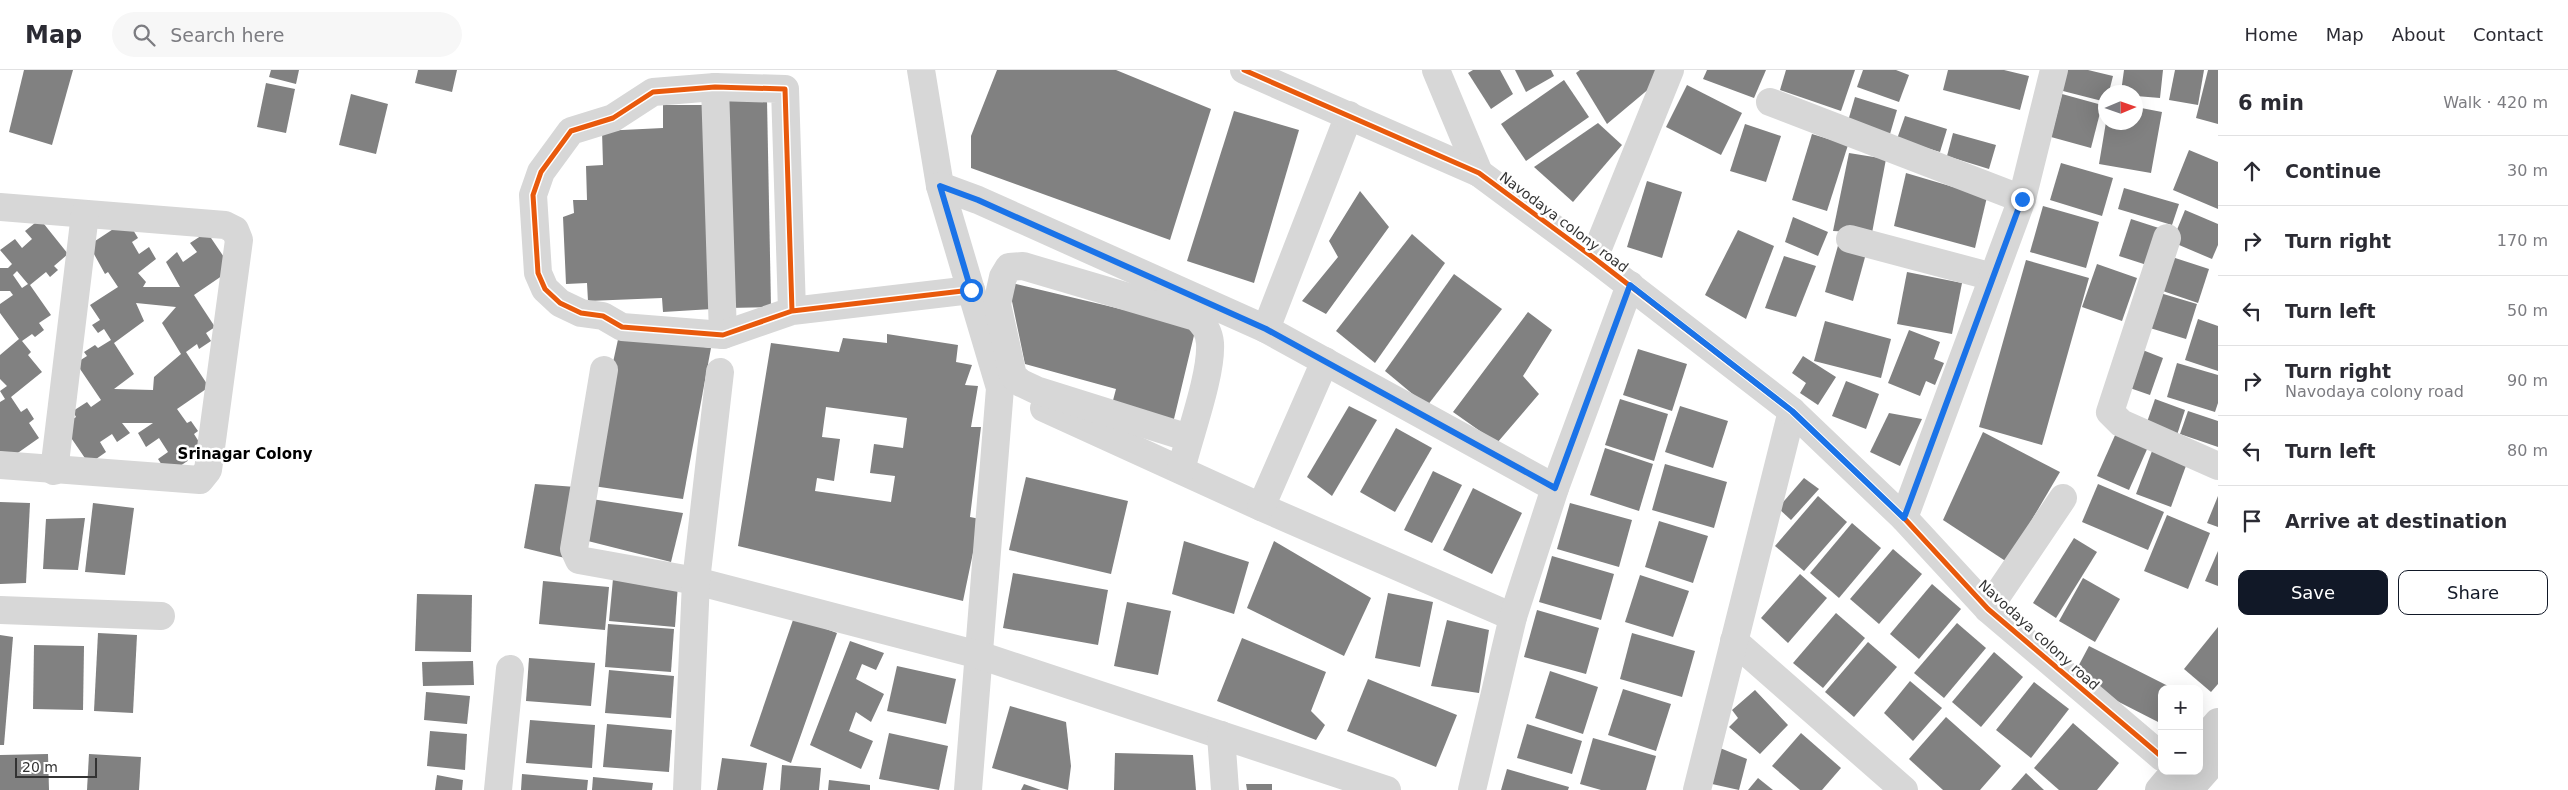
<!DOCTYPE html>
<html lang="en">
<head>
<meta charset="utf-8">
<style>
  :root { --surface:#fff; --page:#f7f7f7; --text:#2b2b33; --muted:#7c7c81; --line:#e1e1e2; --accent:#111827 }
  body { margin:0; font-family:"DejaVu Sans",sans-serif; background:var(--page); color:var(--text) }
  .controls { position:absolute; right:15px; bottom:15px; display:grid; overflow:hidden; border-radius:10px; box-shadow:0 5px 20px #0002 }
  .controls button { width:45px; height:45px; display:grid; place-items:center; padding:0; border:0; border-bottom:1px solid var(--line); background:var(--surface); color:var(--text); font:25px sans-serif }
  .compass { position:absolute; left:2098px; top:15px; width:45px; height:45px; border-radius:50%; background:var(--surface); box-shadow:0 5px 20px #0002; rotate:88deg }
  .scale { position:absolute; left:15px; bottom:12px; width:82px; box-sizing:border-box; padding-left:5px; border:2px solid #333; border-top:0; font-size:14px; line-height:18px; white-space:nowrap; color:#333; -webkit-text-stroke:4px #fff; paint-order:stroke }
  .stop { position:absolute; width:15px; height:15px; margin:-11px; border:4px solid #1a73e8; border-radius:50%; background:#fff }
  .stop.end { background:#1a73e8; border-color:#fff; box-shadow:0 1px 5px #0008 }
  .list { margin:0; padding:0; list-style:none }
  h2 { display:flex; justify-content:space-between; align-items:center; height:65px; margin:0; padding:0 20px; font-size:21px }
  h2 small { font-size:16px; font-weight:400; color:var(--muted) }
  .list li { display:grid; grid-template-columns:32px 1fr auto; gap:15px; align-items:center; box-sizing:border-box; height:70px; padding:0 20px; border-top:1px solid var(--line) }
  .list b { display:block; font-size:19px; white-space:nowrap }
  .list p { margin:0; font-size:16px; white-space:nowrap; color:var(--muted) }
  .list em { font-size:16px; font-style:normal; color:var(--muted) }
  .actions { display:flex; gap:10px; padding:15px 20px }
  .actions a { flex:1; padding:11px 0; border:1px solid var(--accent); border-radius:10px; text-align:center; font-size:18px; color:var(--accent) }
  .actions .main { background:var(--accent); color:#fff }
  .icon { flex:none; width:28px; height:28px; fill:none; stroke:currentColor; stroke-width:2; stroke-linecap:round; stroke-linejoin:round }
  .map { position:relative; flex:none; width:2218px; height:720px; overflow:hidden }
  header { display:flex; align-items:center; gap:30px; box-sizing:border-box; height:70px; padding:0 25px; background:var(--surface); border-bottom:1px solid var(--line) }
  header strong { font-size:24px }
  nav { display:flex; gap:28px; margin-inline-start:auto; font-size:18px }
  .search { width:350px; height:45px; background:var(--page); display:flex; align-items:center; gap:12px; box-sizing:border-box; padding:0 18px; border-radius:28px; color:var(--muted); font-size:19px }
  main { display:flex }
  aside { flex:1; background:var(--surface) }
  .map>svg:first-child { display:block }
  .building { fill:#818181; fill-rule:evenodd }
  .lines { fill:none; stroke-linecap:round; stroke-linejoin:round }
  .minor { stroke:#d7d7d7; stroke-width:28 }
  .tertiary { stroke:#d7d7d7; stroke-width:28 }
  .secondary { stroke:#d0d0d0; stroke-width:28 }
  .cycleway-casing { stroke:#fff; stroke-width:8 }
  .cycleway { stroke:#e8590c; stroke-width:5 }
  .route { stroke:#1a73e8; stroke-width:6 }
  .labels { text-anchor:middle; dominant-baseline:central; stroke-width:5; stroke-linejoin:round; paint-order:stroke }
  .street-label { font-size:14px; fill:#333; stroke:#fff }
  .neighbourhood-label { font-size:15px; font-weight:bold; fill:#000; stroke:#fff }
</style>
</head>
<body>
<header>
<strong>Map</strong>
<div class="search"><svg class="icon" aria-label="search" viewBox="0 0 24 24"><circle cx="10" cy="10" r="6"/><path d="M15 15l6 6"/></svg>Search here</div>
<nav><a>Home</a><a>Map</a><a>About</a><a>Contact</a></nav>
</header>
<main>
<div class="map">
<svg width="2218" height="720" viewBox="0 0 2218 720">
  <rect width="100%" height="100%" fill="#fff"/>
  <g class="building">
    <polygon points="24,0 73,0 52,75 9,62"/>
    <polygon points="271,0 299,0 296,14 269,7"/>
    <polygon points="418,0 457,0 452,22 415,13"/>
    <polygon points="997,0 1116,0 1211,39 1170,170 971,98 971,66"/>
    <polygon points="1473,0 1500,0 1513,24 1491,39 1468,3"/>
    <polygon points="1515,0 1551,0 1554,6 1526,22"/>
    <polygon points="1580,0 1668,0 1669,2 1607,54 1576,3"/>
    <polygon points="1707,0 1766,0 1754,28 1703,9"/>
    <polygon points="1786,0 1855,0 1841,41 1780,20"/>
    <polygon points="1863,0 1896,0 1909,5 1899,32 1857,17"/>
    <polygon points="1948,0 2004,0 2029,6 2020,40 1943,20"/>
    <polygon points="2064,0 2088,0 2113,6 2109,22 2106,22 2106,32 2059,20"/>
    <polygon points="2124,0 2163,0 2160,28 2136,26 2136,22 2121,22"/>
    <polygon points="2175,0 2204,0 2198,35 2169,30"/>
    <polygon points="2208,0 2218,0 2218,54 2196,48"/>
    <polygon points="1564,10 1589,47 1526,91 1501,54"/>
    <polygon points="266,13 295,19 286,63 257,57"/>
    <polygon points="1687,15 1742,43 1721,85 1666,57"/>
    <polygon points="351,24 388,34 376,84 339,75"/>
    <polygon points="2062,24 2102,35 2091,78 2051,67"/>
    <polygon points="1855,27 1897,40 1890,64 1848,51"/>
    <polygon points="767,30 771,237 728,238 723,31"/>
    <polygon points="663,35 709,35 712,239 663,242 662,228 588,231 587,213 566,214 563,147 574,143 573,130 587,130 586,96 603,95 602,61 663,58"/>
    <polygon points="2136,37 2162,42 2151,103 2099,94 2106,52 2136,52"/>
    <polygon points="1234,41 1299,60 1254,213 1187,191"/>
    <polygon points="1905,46 1947,59 1940,82 1897,69"/>
    <polygon points="1598,53 1622,75 1573,132 1534,97"/>
    <polygon points="1745,54 1781,66 1766,112 1730,101"/>
    <polygon points="1953,63 1996,75 1989,99 1947,86"/>
    <polygon points="1812,64 1848,75 1827,141 1792,130"/>
    <polygon points="2189,80 2218,92 2218,139 2173,120"/>
    <polygon points="1849,83 1886,89 1872,163 1833,161"/>
    <polygon points="2061,93 2113,108 2102,146 2050,130"/>
    <polygon points="1906,103 1987,127 1975,178 1894,156"/>
    <polygon points="1647,111 1682,122 1662,188 1627,177"/>
    <polygon points="2124,118 2179,134 2172,155 2118,139"/>
    <polygon points="1360,121 1389,157 1326,244 1302,231 1338,187 1329,171"/>
    <polygon points="2043,136 2099,152 2086,198 2030,182"/>
    <polygon points="2185,140 2218,154 2218,175 2212,189 2172,172"/>
    <polygon points="1793,147 1828,162 1818,186 1785,172"/>
    <path d="M40 149 68 184 54 196 58 200 50 207 46 202 30 215 51 245 39 253 44 260 35 267 32 264 22 271 31 282 28 285 42 302 11 327 21 342 27 338 34 349 29 353 39 368 2 394 0 391V332L5 329 0 321 7 316 0 309V285L19 269 0 243V234L13 225 10 221H0V198H8L12 194 0 180 15 169 22 178 32 169 25 161ZM17 201 28 214 22 218 13 205Z"/>
    <polygon points="2131,149 2165,160 2153,197 2119,186"/>
    <path d="M127 150 138 168 132 172 139 184 149 177 156 189 138 203 146 212 143 217H180L166 192 177 182 183 192 197 182 190 173 207 162 232 199 194 225 215 257 206 263 211 271 199 279 197 274 186 282 209 317 177 339 187 353 191 351 198 361 194 364 204 380 168 404 158 389 168 382 159 368 146 377 138 363 153 353H122L130 363 117 372 112 364 100 372 106 382 89 394 63 356 76 347 73 341 87 332 91 337 101 330 76 293 87 286 84 282 95 275 98 278 111 270 104 259 98 263 92 255 100 250 90 235 118 217 108 202 105 204 89 175ZM136 233 176 237 162 253 181 284 154 307 153 320 114 319 134 304 114 273 144 251Z"/>
    <polygon points="1738,160 1774,176 1746,249 1705,225"/>
    <polygon points="1412,164 1445,193 1375,293 1336,261"/>
    <polygon points="1839,172 1867,180 1853,231 1825,222"/>
    <polygon points="1784,186 1816,196 1796,247 1765,238"/>
    <polygon points="2169,186 2209,199 2198,233 2157,219"/>
    <polygon points="2026,190 2089,208 2042,375 1979,357"/>
    <polygon points="2097,194 2137,208 2122,251 2082,237"/>
    <polygon points="1907,202 1962,213 1952,264 1897,254"/>
    <polygon points="1454,204 1502,239 1427,336 1385,301"/>
    <polygon points="1008,212 1196,257 1173,353 1111,338 1116,319 1025,294"/>
    <polygon points="2160,223 2197,234 2186,269 2150,258"/>
    <polygon points="1528,242 1552,260 1523,306 1539,324 1497,373 1453,342"/>
    <polygon points="2198,249 2218,256 2218,301 2185,290"/>
    <polygon points="1825,251 1891,269 1881,308 1814,291"/>
    <polygon points="1909,260 1940,272 1934,289 1944,293 1935,315 1926,311 1920,326 1888,313"/>
    <path d="M887 264 958 275 956 292 972 295 965 315 978 316 971 357H981L970 447 980 449 963 531 738 476 771 273 839 282 843 268 887 273ZM826 337 907 348 903 378 874 374 870 403 895 406 891 432 815 421 817 408 834 411 840 369 822 367Z"/>
    <polygon points="619,265 711,278 683,429 586,415"/>
    <polygon points="1638,279 1687,294 1672,341 1623,325"/>
    <polygon points="2140,279 2163,288 2150,325 2127,317"/>
    <polygon points="1803,286 1836,307 1818,335 1800,323 1806,313 1792,303"/>
    <polygon points="2177,293 2218,305 2218,333 2215,342 2167,327"/>
    <polygon points="1846,311 1879,324 1866,359 1832,346"/>
    <polygon points="1620,329 1668,344 1654,391 1605,375"/>
    <polygon points="2155,329 2185,340 2177,365 2146,355"/>
    <polygon points="1349,336 1377,350 1332,426 1307,407"/>
    <polygon points="1680,336 1728,351 1713,398 1665,382"/>
    <polygon points="2188,341 2218,351 2218,377 2180,364"/>
    <polygon points="1889,343 1922,349 1900,396 1870,382"/>
    <polygon points="1396,358 1432,378 1395,442 1360,422"/>
    <polygon points="1983,362 2060,402 2007,492 1943,450"/>
    <polygon points="2116,363 2148,377 2129,420 2097,406"/>
    <polygon points="1605,378 1653,394 1639,441 1590,425"/>
    <polygon points="2152,381 2187,393 2171,437 2136,424"/>
    <polygon points="1665,394 1727,412 1714,458 1652,440"/>
    <polygon points="1433,401 1462,415 1432,473 1404,460"/>
    <polygon points="1026,407 1128,431 1111,504 1009,480"/>
    <polygon points="1804,408 1819,419 1791,450 1778,438"/>
    <polygon points="535,414 576,417 565,488 524,478"/>
    <polygon points="2098,414 2164,442 2148,480 2082,452"/>
    <polygon points="1473,418 1522,443 1492,504 1443,480"/>
    <polygon points="1818,426 1847,452 1804,501 1775,476"/>
    <polygon points="2218,426 2218,457 2207,453"/>
    <polygon points="585,428 683,443 671,492 576,468"/>
    <polygon points="0,432 30,433 26,513 0,514"/>
    <polygon points="93,433 134,438 125,505 85,502"/>
    <polygon points="1570,433 1632,450 1619,497 1557,479"/>
    <polygon points="2167,445 2210,463 2188,519 2144,501"/>
    <polygon points="85,448 78,500 43,499 46,449"/>
    <polygon points="1659,451 1708,466 1693,513 1645,497"/>
    <polygon points="1852,453 1881,478 1839,528 1810,503"/>
    <polygon points="2074,468 2097,482 2056,548 2033,533"/>
    <polygon points="1184,471 1249,492 1234,544 1172,524"/>
    <polygon points="1274,471 1371,528 1344,586 1247,538"/>
    <polygon points="1893,479 1922,504 1879,554 1850,529"/>
    <polygon points="2218,481 2218,516 2205,511"/>
    <polygon points="1552,486 1614,504 1601,550 1539,532"/>
    <polygon points="1013,503 1108,520 1098,575 1003,558"/>
    <polygon points="1800,504 1827,528 1788,573 1761,548"/>
    <polygon points="1640,505 1689,521 1673,567 1625,552"/>
    <polygon points="2083,508 2120,529 2095,572 2059,551"/>
    <polygon points="613,509 678,514 675,557 609,551"/>
    <polygon points="543,511 609,517 605,560 539,554"/>
    <polygon points="1932,514 1961,539 1919,589 1890,564"/>
    <polygon points="1388,523 1433,532 1420,597 1375,588"/>
    <polygon points="417,524 472,525 471,582 415,581"/>
    <polygon points="1127,532 1171,541 1158,605 1114,596"/>
    <polygon points="1537,540 1599,558 1586,604 1524,587"/>
    <polygon points="1836,543 1865,568 1823,618 1793,593"/>
    <polygon points="794,547 837,563 791,693 750,676"/>
    <polygon points="1447,550 1489,560 1479,623 1431,616"/>
    <polygon points="1957,553 1986,578 1944,628 1914,603"/>
    <polygon points="608,554 674,559 671,602 605,597"/>
    <polygon points="2218,557 2218,614 2211,622 2184,599"/>
    <polygon points="98,563 137,565 133,643 94,641"/>
    <polygon points="1632,563 1695,581 1682,627 1620,609"/>
    <polygon points="0,565 13,567 4,675 0,675"/>
    <polygon points="1242,568 1326,602 1311,641 1325,655 1316,670 1217,631"/>
    <polygon points="850,571 884,583 876,600 862,594 856,609 884,624 871,652 856,642 849,661 873,671 861,699 810,675"/>
    <polygon points="1868,572 1897,597 1854,647 1825,622"/>
    <polygon points="34,575 84,576 83,640 33,639"/>
    <polygon points="2089,576 2174,619 2162,619 2162,654 2072,608"/>
    <polygon points="1994,582 2023,607 1981,657 1952,632"/>
    <polygon points="529,588 595,593 591,636 526,631"/>
    <polygon points="473,591 474,615 423,616 422,592"/>
    <polygon points="897,596 956,609 946,654 887,641"/>
    <polygon points="609,600 674,606 671,648 605,643"/>
    <polygon points="1550,601 1598,617 1583,664 1535,648"/>
    <polygon points="1368,609 1457,645 1436,697 1347,661"/>
    <polygon points="1910,611 1942,638 1913,671 1884,643"/>
    <polygon points="2034,612 2069,639 2031,688 1996,660"/>
    <polygon points="1623,619 1671,634 1656,681 1608,665"/>
    <polygon points="1755,620 1788,655 1760,684 1729,657 1738,648 1732,640"/>
    <polygon points="426,622 470,626 467,654 424,650"/>
    <polygon points="1010,636 1066,652 1071,696 1068,720 992,698"/>
    <polygon points="1946,647 2001,696 1980,720 1943,720 1909,689"/>
    <polygon points="530,650 595,655 592,698 526,693"/>
    <polygon points="2073,653 2119,693 2097,720 2059,720 2034,698"/>
    <polygon points="607,654 672,660 669,702 603,697"/>
    <polygon points="1527,654 1582,671 1572,704 1517,688"/>
    <polygon points="430,661 467,664 465,700 427,696"/>
    <polygon points="889,663 948,676 939,720 879,709"/>
    <polygon points="1801,663 1841,698 1822,720 1800,720 1772,696"/>
    <polygon points="1593,668 1656,686 1646,720 1601,720 1580,714"/>
    <polygon points="1720,678 1747,689 1739,720 1712,714"/>
    <polygon points="1115,683 1193,685 1196,720 1114,720"/>
    <polygon points="48,684 49,720 0,720 0,685"/>
    <polygon points="89,684 141,687 139,720 87,720"/>
    <polygon points="722,688 767,693 763,720 717,720"/>
    <polygon points="782,695 821,698 819,720 780,720"/>
    <polygon points="1507,699 1569,717 1568,720 1501,720"/>
    <polygon points="2026,703 2044,720 2011,720"/>
    <polygon points="522,704 588,710 587,720 521,720"/>
    <polygon points="437,705 463,710 462,720 435,720"/>
    <polygon points="593,707 653,713 652,720 592,720"/>
    <polygon points="1758,708 1773,720 1748,720"/>
    <polygon points="829,710 870,715 870,720 828,720"/>
    <polygon points="1024,714 1041,720 1021,720"/>
    <polygon points="1246,714 1272,714 1272,720 1247,720"/>
  </g>
  <g class="lines">
    <g class="minor">
      <polyline points="921,0 940,116 1000,318 968,720"/>
      <polyline points="1436,0 1479,103"/>
      <polyline points="715,17 723,265"/>
      <polyline points="1770,32 2022,129"/>
      <polyline points="940,116 978,130 1266,259 1555,418"/>
      <polyline points="0,137 225,155 235,160 239,170 208,400 200,410 0,395"/>
      <polyline points="2167,168 2110,342 2121,353 2218,396"/>
      <polyline points="1850,169 1993,207"/>
      <polyline points="1594,188 1670,0"/>
      <polyline points="792,241 785,19 715,17 653,22 613,48 571,61 541,102 533,125 538,203 545,219 560,233 581,243 603,246 622,257 723,265 792,241 971,220"/>
      <polyline points="1266,259 1349,45"/>
      <polyline points="604,300 574,479 579,490 696,511 979,585 1387,720"/>
      <polyline points="1044,338 1261,437 1513,547"/>
      <path d="M1181 400C1189 366 1212 305 1210 273 1209 261 1204 254 1196 247L1023 196 1009 197 1003 207 997 234 1013 306 1021 313 1036 320 1189 368"/>
      <polyline points="54,401 85,144"/>
      <polyline points="1261,437 1325,291"/>
      <polyline points="1904,448 2022,129 2054,0"/>
      <polyline points="1988,539 2063,428"/>
      <polyline points="0,540 161,546"/>
      <polyline points="1734,571 1904,720"/>
      <polyline points="1221,665 1225,720"/>
      <polyline points="498,720 510,599"/>
      <polyline points="687,720 696,511 720,302"/>
      <polyline points="1472,720 1513,547 1555,418 1630,215"/>
      <polyline points="1697,720 1792,341"/>
    </g>
    <polyline class="tertiary" points="1244,0 1479,103 1594,188 1792,341 1904,448 1988,539 2162,687"/>
    <g class="secondary">
      <polyline points="2199,674 2218,652"/>
      <polyline points="2159,720 2175,701"/>
      <polyline points="2189,720 2218,687"/>
    </g>
    <g class="cycleway-casing">
      <g id="cycleway">
        <polyline points="1244,0 1479,103 1594,188 1792,341 1904,448 1988,539 2162,687"/>
        <polyline points="792,241 785,19 715,17 653,22 613,48 571,61 541,102 533,125 538,203 545,219 560,233 581,243 603,246 622,257 723,265 792,241 971,220"/>
      </g>
    </g>
    <use href="#cycleway" class="cycleway"/>
  </g>
  <g class="lines">
    <polyline class="route" points="971,220 940,116 978,130 1266,259 1555,418 1630,215 1792,341 1904,448 2022,129"/>
  </g>
  <g class="labels">
    <g class="street-label">
      <text transform="translate(1564 152) rotate(37)">Navodaya colony road</text>
      <text transform="translate(2039 565) rotate(42)">Navodaya colony road</text>
    </g>
    <g class="neighbourhood-label">
      <text x="245" y="384">Srinagar Colony</text>
    </g>
  </g>
</svg>
<div class="controls">
<button>+</button>
<button>−</button>
</div>
<svg class="compass" viewBox="-18 -18 36 36"><path d="M0-13l5 13h-10z" fill="#e53935"/><path d="M0 13l5-13h-10z" fill="#7c7c81"/></svg>
<div class="scale">20 m</div>
<div class="stop" style="left:971px;top:220px"></div>
<div class="stop end" style="left:2022px;top:129px"></div>
</div>
<aside>
<h2>6 min<small>Walk · 420 m</small></h2>
<ul class="list">
<li><svg class="icon" aria-label="ahead" viewBox="0 0 24 24"><path d="M12 20V5M6 11l6-6 6 6"/></svg><div><b>Continue</b></div><em>30 m</em></li>
<li><svg class="icon" aria-label="right" viewBox="0 0 24 24"><path d="M7 20v-9h11M14 6l5 5-5 5"/></svg><div><b>Turn right</b></div><em>170 m</em></li>
<li><svg class="icon" aria-label="left" viewBox="0 0 24 24"><path d="M17 20v-9H6M10 6l-5 5 5 5"/></svg><div><b>Turn left</b></div><em>50 m</em></li>
<li><svg class="icon" aria-label="right" viewBox="0 0 24 24"><path d="M7 20v-9h11M14 6l5 5-5 5"/></svg><div><b>Turn right</b><p>Navodaya colony road</p></div><em>90 m</em></li>
<li><svg class="icon" aria-label="left" viewBox="0 0 24 24"><path d="M17 20v-9H6M10 6l-5 5 5 5"/></svg><div><b>Turn left</b></div><em>80 m</em></li>
<li><svg class="icon" aria-label="arrive" viewBox="0 0 24 24"><path d="M6 21V4h12l-3 4 3 4H6"/></svg><div><b>Arrive at destination</b></div></li>
</ul>
<div class="actions"><a class="main">Save</a><a>Share</a></div>
</aside>
</main>
</body>
</html>
